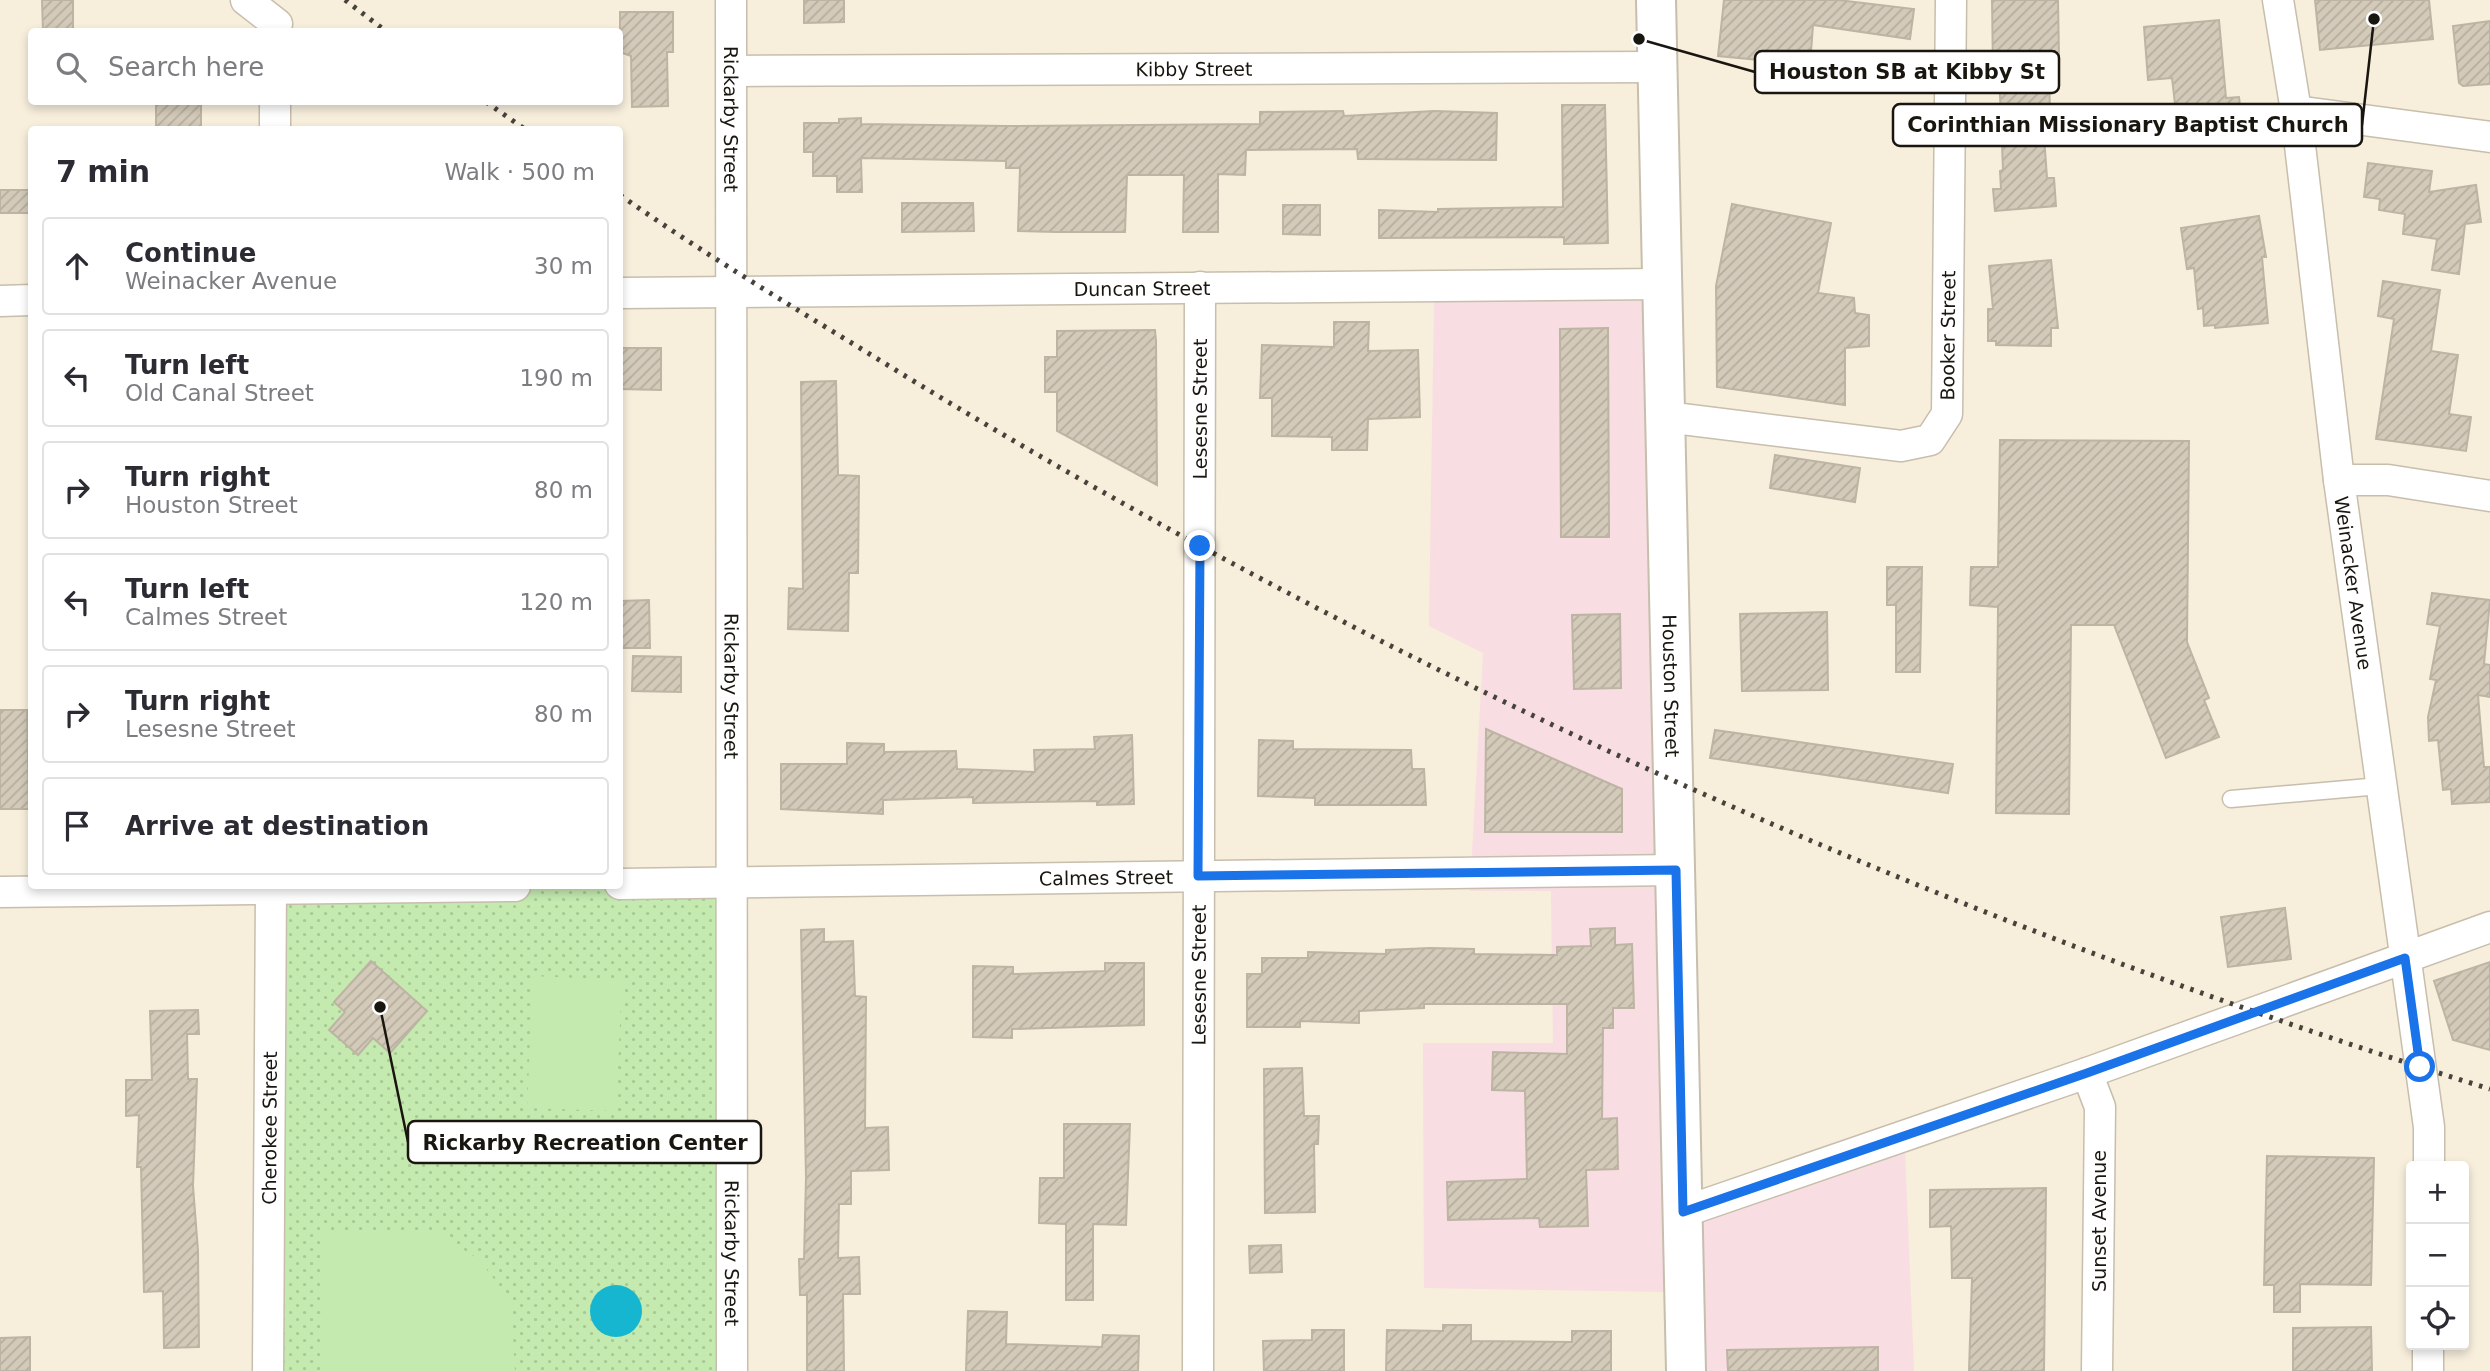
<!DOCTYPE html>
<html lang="en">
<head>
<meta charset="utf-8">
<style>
  :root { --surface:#fff; --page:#f7f7f7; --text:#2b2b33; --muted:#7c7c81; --line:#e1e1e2 }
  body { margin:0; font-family:"DejaVu Sans",sans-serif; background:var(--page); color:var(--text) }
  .controls { position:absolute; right:21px; bottom:21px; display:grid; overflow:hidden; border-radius:7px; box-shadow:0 4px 10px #0003 }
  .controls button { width:63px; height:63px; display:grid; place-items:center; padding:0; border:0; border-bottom:2px solid var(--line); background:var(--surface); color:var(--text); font:35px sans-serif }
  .stop { position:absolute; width:21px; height:21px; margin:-16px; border:5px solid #1a73e8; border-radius:50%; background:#fff }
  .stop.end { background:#1a73e8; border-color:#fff; box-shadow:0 2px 7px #0008 }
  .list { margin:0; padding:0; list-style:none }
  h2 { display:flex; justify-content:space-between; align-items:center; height:91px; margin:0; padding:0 28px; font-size:30px }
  h2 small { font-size:23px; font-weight:400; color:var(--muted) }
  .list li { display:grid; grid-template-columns:46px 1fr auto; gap:21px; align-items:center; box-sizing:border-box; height:98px; margin:0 14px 14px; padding:0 14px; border:2px solid var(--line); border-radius:7px }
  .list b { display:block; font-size:26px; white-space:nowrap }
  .list p { margin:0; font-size:23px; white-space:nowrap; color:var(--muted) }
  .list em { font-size:23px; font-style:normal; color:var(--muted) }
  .icon { flex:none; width:38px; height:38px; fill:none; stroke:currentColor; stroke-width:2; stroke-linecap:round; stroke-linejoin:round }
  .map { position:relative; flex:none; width:2490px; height:1371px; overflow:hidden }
  .search { position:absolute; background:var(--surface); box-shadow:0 4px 10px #0003; left:28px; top:28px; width:595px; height:77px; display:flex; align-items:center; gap:18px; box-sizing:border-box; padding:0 24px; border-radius:7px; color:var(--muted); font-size:26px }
  .panel { position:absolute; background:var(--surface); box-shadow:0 4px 10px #0003; left:28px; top:126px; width:595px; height:763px; border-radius:7px }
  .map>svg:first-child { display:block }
  .commercial { fill:#f8dde2 }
  .park { fill:url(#park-dots) }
  .pitch { fill:#c4eab0 }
  .water { fill:#16b6d1 }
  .building { fill:url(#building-hatch); stroke:#bdb4a3; stroke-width:2 }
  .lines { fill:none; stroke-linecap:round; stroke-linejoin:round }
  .service-casing { stroke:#c7bead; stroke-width:19 }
  .minor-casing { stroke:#c7bead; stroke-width:33 }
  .tertiary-casing { stroke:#c7bead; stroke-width:42 }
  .service { stroke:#fff; stroke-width:16 }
  .minor { stroke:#fff; stroke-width:30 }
  .tertiary { stroke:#fff; stroke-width:38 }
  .rail { stroke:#47433b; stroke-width:5; stroke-dasharray:3.5 7; stroke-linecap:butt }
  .route { stroke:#1a73e8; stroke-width:9 }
  .labels { text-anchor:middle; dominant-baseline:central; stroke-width:5; stroke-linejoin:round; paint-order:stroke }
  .street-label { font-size:19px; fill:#191610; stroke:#fff }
  .leader { fill:none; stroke:#191610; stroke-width:2.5 }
  .callout-dot { fill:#191610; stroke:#fff; stroke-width:2.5 }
  .callout { fill:#fff; stroke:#191610; stroke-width:2.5 }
  .callout-label { font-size:21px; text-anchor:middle; font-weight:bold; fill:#191610 }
</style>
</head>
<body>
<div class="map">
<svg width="2490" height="1371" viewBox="0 0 2490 1371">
  <defs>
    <pattern id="park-dots" width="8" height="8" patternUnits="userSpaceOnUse" patternTransform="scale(1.75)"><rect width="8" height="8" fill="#c4eab0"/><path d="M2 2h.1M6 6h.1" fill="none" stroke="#a8c896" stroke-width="1.8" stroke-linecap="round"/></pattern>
    <pattern id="building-hatch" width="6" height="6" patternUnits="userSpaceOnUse" patternTransform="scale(1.75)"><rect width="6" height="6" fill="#d3cab9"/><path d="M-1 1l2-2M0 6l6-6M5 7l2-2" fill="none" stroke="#b5ad9e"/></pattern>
  </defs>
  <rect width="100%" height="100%" fill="#f7eedc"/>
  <polygon class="commercial" points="1434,298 1647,301 1669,1230 1905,1149 1914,1371 1671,1371 1669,1292 1424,1288 1423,1043 1553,1043 1551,891 1470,891 1483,653 1429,626"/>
  <polygon class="park" points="733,883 732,1371 268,1371 271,889"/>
  <g class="pitch">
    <polygon points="533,976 622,980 616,1111 527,1108"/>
    <polygon points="433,1230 478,1259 511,1300 515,1371 323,1371 322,1231"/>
  </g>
  <circle class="water" cx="616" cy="1311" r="26"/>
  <g class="building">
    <polygon points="42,0 73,0 73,32 43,32"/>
    <polygon points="804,0 844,0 844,22 804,23"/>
    <polygon points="1724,0 1838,0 1914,9 1910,39 1813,25 1810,65 1718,56"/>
    <polygon points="1992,0 2058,0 2059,58 2056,58 2056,70 2049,70 2050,113 2070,112 2071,135 2044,136 2047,178 2054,178 2056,206 1995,211 1993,189 2001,189 2000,171 2003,170 1999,71 1993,71"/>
    <polygon points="2315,0 2429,0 2433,39 2320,50"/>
    <polygon points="620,12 673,12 673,52 667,52 668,106 632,107 631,56 620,52"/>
    <polygon points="2219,20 2226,98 2239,97 2243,129 2213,132 2213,128 2178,130 2172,78 2148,80 2144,27"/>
    <polygon points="2490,21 2490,84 2463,86 2459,83 2453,26"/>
    <rect x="156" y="102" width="45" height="28"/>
    <polygon points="1562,105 1605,105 1608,243 1564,244 1564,237 1379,238 1379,210 1438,212 1438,209 1563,207"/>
    <polygon points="1343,111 1344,116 1434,111 1497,113 1496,160 1358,159 1357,149 1246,150 1245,175 1218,174 1218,232 1183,232 1184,175 1127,175 1125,232 1056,232 1018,231 1020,168 1006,168 1006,161 861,158 862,192 837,192 837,176 813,176 813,152 804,152 804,123 839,123 839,119 861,118 861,124 1007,126 1260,124 1260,112"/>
    <polygon points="2368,163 2432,171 2429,192 2476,185 2481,222 2465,224 2459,274 2432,270 2437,239 2403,234 2405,214 2379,210 2380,199 2364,197"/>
    <rect x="0" y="190" width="32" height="23"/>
    <polygon points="902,203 973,203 974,231 902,232"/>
    <polygon points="1732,204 1831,223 1818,293 1854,298 1855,313 1869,315 1869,346 1845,348 1845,405 1717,387 1716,286"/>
    <polygon points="1283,205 1320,205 1320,235 1283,234"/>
    <polygon points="2259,216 2266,257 2262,257 2268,323 2215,328 2215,325 2204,326 2203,308 2198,309 2194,268 2187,269 2181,228"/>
    <polygon points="2051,260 2058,328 2051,328 2051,346 1996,345 1996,341 1988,341 1988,309 1993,309 1989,266"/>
    <polygon points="2383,281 2440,290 2431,351 2458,355 2449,414 2471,417 2466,451 2376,439 2394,319 2378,316"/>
    <polygon points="1334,322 1369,322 1368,351 1418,350 1420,417 1368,419 1367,450 1332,450 1332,437 1272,436 1272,398 1260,398 1262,345 1334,347"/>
    <polygon points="1608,328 1609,537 1561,537 1560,329"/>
    <polygon points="1155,330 1156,341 1157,485 1057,431 1057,392 1045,392 1045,357 1057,357 1057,331"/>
    <polygon points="620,348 661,348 661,390 620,389"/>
    <polygon points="836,381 838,475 859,476 858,573 849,573 848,631 788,629 789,588 803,589 801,382"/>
    <polygon points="2000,440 2189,441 2187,642 2209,698 2204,700 2219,737 2166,758 2114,625 2071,625 2069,814 1996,813 1998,607 1970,605 1971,567 1998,567"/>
    <polygon points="1775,455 1860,468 1855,502 1770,488"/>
    <polygon points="1887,567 1922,567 1920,672 1896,672 1896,605 1887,605"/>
    <polygon points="2432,593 2490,600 2484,664 2490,665 2490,697 2478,695 2484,767 2490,767 2490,802 2452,804 2451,789 2443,790 2438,740 2429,741 2428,717 2436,680 2430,679 2440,626 2427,624"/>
    <polygon points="649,600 650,648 620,648 620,601"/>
    <polygon points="1827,612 1828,690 1742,691 1740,614"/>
    <polygon points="1620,614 1621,688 1574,689 1572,615"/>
    <polygon points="633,656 681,657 681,692 632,691"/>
    <polygon points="0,710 27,710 29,809 0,809"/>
    <polygon points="1486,729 1622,789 1622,832 1485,832"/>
    <polygon points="1715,730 1953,764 1948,793 1710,758"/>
    <polygon points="1132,735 1134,804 1097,805 1097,801 973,803 973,797 883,800 883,814 781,809 781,764 847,764 847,743 884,744 884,752 956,751 957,769 1035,772 1034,750 1095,749 1094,737"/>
    <polygon points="1259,740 1293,741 1293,749 1411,750 1412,769 1424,769 1426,805 1315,805 1315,798 1258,796"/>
    <polygon points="2285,908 2291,959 2228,967 2221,917"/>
    <polygon points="1615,928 1615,945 1632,944 1634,1008 1613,1008 1613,1028 1603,1028 1602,1119 1617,1118 1618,1169 1586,1170 1588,1226 1540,1227 1539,1218 1448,1220 1447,1182 1527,1179 1525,1091 1492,1090 1493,1052 1567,1054 1567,1004 1424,1004 1424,1008 1359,1011 1359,1023 1300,1021 1300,1027 1247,1027 1247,974 1262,974 1262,958 1308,958 1308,952 1386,954 1386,950 1430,948 1474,949 1474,954 1557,955 1557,947 1591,946 1590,929"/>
    <polygon points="824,929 824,942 853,941 855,996 866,997 865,1128 888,1127 889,1170 851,1171 851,1204 839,1204 838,1258 859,1257 860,1294 843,1294 844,1371 807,1371 807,1295 800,1295 799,1259 804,1259 806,1177 801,930"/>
    <polygon points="371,961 427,1011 390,1053 373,1038 358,1055 329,1030 345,1012 334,1002"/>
    <polygon points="2490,962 2490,1050 2453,1040 2434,981"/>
    <polygon points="1105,963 1144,963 1144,1025 1012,1029 1012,1038 973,1037 973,966 1013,967 1013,974 1105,971"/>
    <polygon points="198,1010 199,1034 187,1034 188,1079 197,1079 193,1186 198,1251 199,1347 164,1348 163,1291 144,1292 141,1167 137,1167 139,1115 126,1116 126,1080 152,1080 150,1011"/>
    <polygon points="1302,1068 1304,1116 1319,1116 1318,1144 1314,1144 1315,1212 1265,1213 1264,1069"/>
    <polygon points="1064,1124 1130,1124 1126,1225 1093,1224 1093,1300 1066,1300 1066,1224 1039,1223 1040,1178 1064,1178"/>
    <polygon points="2267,1156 2374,1158 2371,1285 2300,1284 2300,1312 2274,1312 2274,1285 2264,1285"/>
    <polygon points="2046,1188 2044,1371 1969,1371 1972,1278 1952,1278 1951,1226 1930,1227 1930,1190"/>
    <polygon points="1281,1245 1282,1272 1250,1273 1249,1246"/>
    <polygon points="968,1311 1007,1312 1006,1344 1102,1347 1103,1335 1139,1336 1138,1371 966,1371"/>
    <polygon points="1443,1325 1471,1325 1471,1341 1572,1342 1572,1331 1611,1331 1611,1371 1386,1371 1387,1330 1443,1331"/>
    <polygon points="2371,1327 2372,1371 2293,1371 2293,1328"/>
    <polygon points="1312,1330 1344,1330 1344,1371 1264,1371 1263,1341 1312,1340"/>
    <polygon points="30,1337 30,1371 0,1371 0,1338"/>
    <polygon points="1878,1347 1878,1371 1728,1371 1727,1350"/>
  </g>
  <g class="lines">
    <g class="service-casing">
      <polyline id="service" points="2231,799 2380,786"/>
    </g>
    <g class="minor-casing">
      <g id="minor">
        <polyline points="246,0 277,24"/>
        <path id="s1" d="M731 0 732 1371"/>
        <path id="s2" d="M2278 0 2296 111 2339 480 2429 1127V1166"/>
        <path id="s3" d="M732 71 1657 67"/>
        <polyline points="2296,111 2490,137"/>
        <polyline points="275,130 275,102"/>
        <path id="s4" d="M620 293 1663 284"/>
        <polyline points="0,301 32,300"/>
        <path id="s5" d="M1666 417 1901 446 1930 440 1947 414 1951 0"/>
        <polyline points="2339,480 2388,480 2490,496"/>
        <path id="s6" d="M620 884 1676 870"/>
        <polyline points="0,892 515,886"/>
        <polyline points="2087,1073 2100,1107 2097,1371"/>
        <polyline points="1683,1212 2087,1073 2490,927"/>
        <path id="s7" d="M268 1371 271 886"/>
        <path id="s8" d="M1198 1371 1200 287"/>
        <polyline points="2428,1371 2428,1345"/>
      </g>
    </g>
    <g class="tertiary-casing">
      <g id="tertiary">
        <path id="s9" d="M1656 0 1686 1371"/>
      </g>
    </g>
    <use href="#service" class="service"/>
    <use href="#minor" class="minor"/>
    <use href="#tertiary" class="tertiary"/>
    <g class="rail">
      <polyline points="345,0 387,32"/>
      <polyline points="486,102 526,130"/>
      <path d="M620 195C711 259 807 315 902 374 1398 677 1934 917 2490 1089"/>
    </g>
  </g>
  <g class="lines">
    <polyline class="route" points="1200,546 1198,876 1676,870 1683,1212 2087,1073 2405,958 2420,1067"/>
  </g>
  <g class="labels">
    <g class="street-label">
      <text stroke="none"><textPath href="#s3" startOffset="462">Kibby Street</textPath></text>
      <text stroke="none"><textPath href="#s1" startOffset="119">Rickarby Street</textPath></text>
      <text stroke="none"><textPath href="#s4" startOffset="522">Duncan Street</textPath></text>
      <text stroke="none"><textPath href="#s5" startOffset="376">Booker Street</textPath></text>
      <text stroke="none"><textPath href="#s8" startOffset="962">Lesesne Street</textPath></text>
      <text stroke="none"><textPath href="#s2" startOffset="588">Weinacker Avenue</textPath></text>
      <text stroke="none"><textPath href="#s1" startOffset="686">Rickarby Street</textPath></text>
      <text stroke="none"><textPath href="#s9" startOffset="686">Houston Street</textPath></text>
      <text stroke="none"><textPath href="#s6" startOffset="486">Calmes Street</textPath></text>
      <text stroke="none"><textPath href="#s8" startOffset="396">Lesesne Street</textPath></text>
      <text stroke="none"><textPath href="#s7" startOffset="243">Cherokee Street</textPath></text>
      <text transform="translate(2099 1221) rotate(-90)">Sunset Avenue</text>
      <text stroke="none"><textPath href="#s1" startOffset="1253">Rickarby Street</textPath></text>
    </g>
  </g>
  <path class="leader" d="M1639 39L1755 72M2374 19L2362 125M380 1007L408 1142"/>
  <g class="callout-dot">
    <circle cx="1639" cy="39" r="7"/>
    <circle cx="2374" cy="19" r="7"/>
    <circle cx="380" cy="1007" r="7"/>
  </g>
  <g class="callout">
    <rect x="1755" y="51" width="304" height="42" rx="7"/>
    <rect x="1893" y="104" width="469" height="42" rx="7"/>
    <rect x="408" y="1121" width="353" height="42" rx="7"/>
  </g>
  <g class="callout-label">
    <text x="1907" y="79">Houston SB at Kibby St</text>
    <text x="2128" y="132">Corinthian Missionary Baptist Church</text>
    <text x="585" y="1150">Rickarby Recreation Center</text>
  </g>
</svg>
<div class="controls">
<button>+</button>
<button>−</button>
<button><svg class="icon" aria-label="locate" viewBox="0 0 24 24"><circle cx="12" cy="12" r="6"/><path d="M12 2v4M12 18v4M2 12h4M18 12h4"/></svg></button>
</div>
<div class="stop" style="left:2420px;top:1067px"></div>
<div class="stop end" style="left:1200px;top:546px"></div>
<div class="search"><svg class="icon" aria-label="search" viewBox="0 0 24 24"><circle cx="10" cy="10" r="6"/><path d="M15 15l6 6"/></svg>Search here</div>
<section class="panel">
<h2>7 min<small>Walk · 500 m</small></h2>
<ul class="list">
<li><svg class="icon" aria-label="ahead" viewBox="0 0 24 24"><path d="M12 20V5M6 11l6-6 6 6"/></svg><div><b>Continue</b><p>Weinacker Avenue</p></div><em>30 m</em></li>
<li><svg class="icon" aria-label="left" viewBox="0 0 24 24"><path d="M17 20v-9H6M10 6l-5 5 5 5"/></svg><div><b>Turn left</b><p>Old Canal Street</p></div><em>190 m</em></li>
<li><svg class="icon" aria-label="right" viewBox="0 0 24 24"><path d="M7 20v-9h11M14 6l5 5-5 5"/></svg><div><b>Turn right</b><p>Houston Street</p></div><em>80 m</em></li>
<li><svg class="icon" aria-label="left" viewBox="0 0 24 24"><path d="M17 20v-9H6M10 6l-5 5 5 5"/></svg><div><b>Turn left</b><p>Calmes Street</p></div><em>120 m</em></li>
<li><svg class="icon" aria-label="right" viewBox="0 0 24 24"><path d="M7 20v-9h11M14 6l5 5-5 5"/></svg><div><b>Turn right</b><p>Lesesne Street</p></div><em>80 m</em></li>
<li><svg class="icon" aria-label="arrive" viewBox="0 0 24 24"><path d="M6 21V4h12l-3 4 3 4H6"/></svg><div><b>Arrive at destination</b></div></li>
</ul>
</section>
</div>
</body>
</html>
